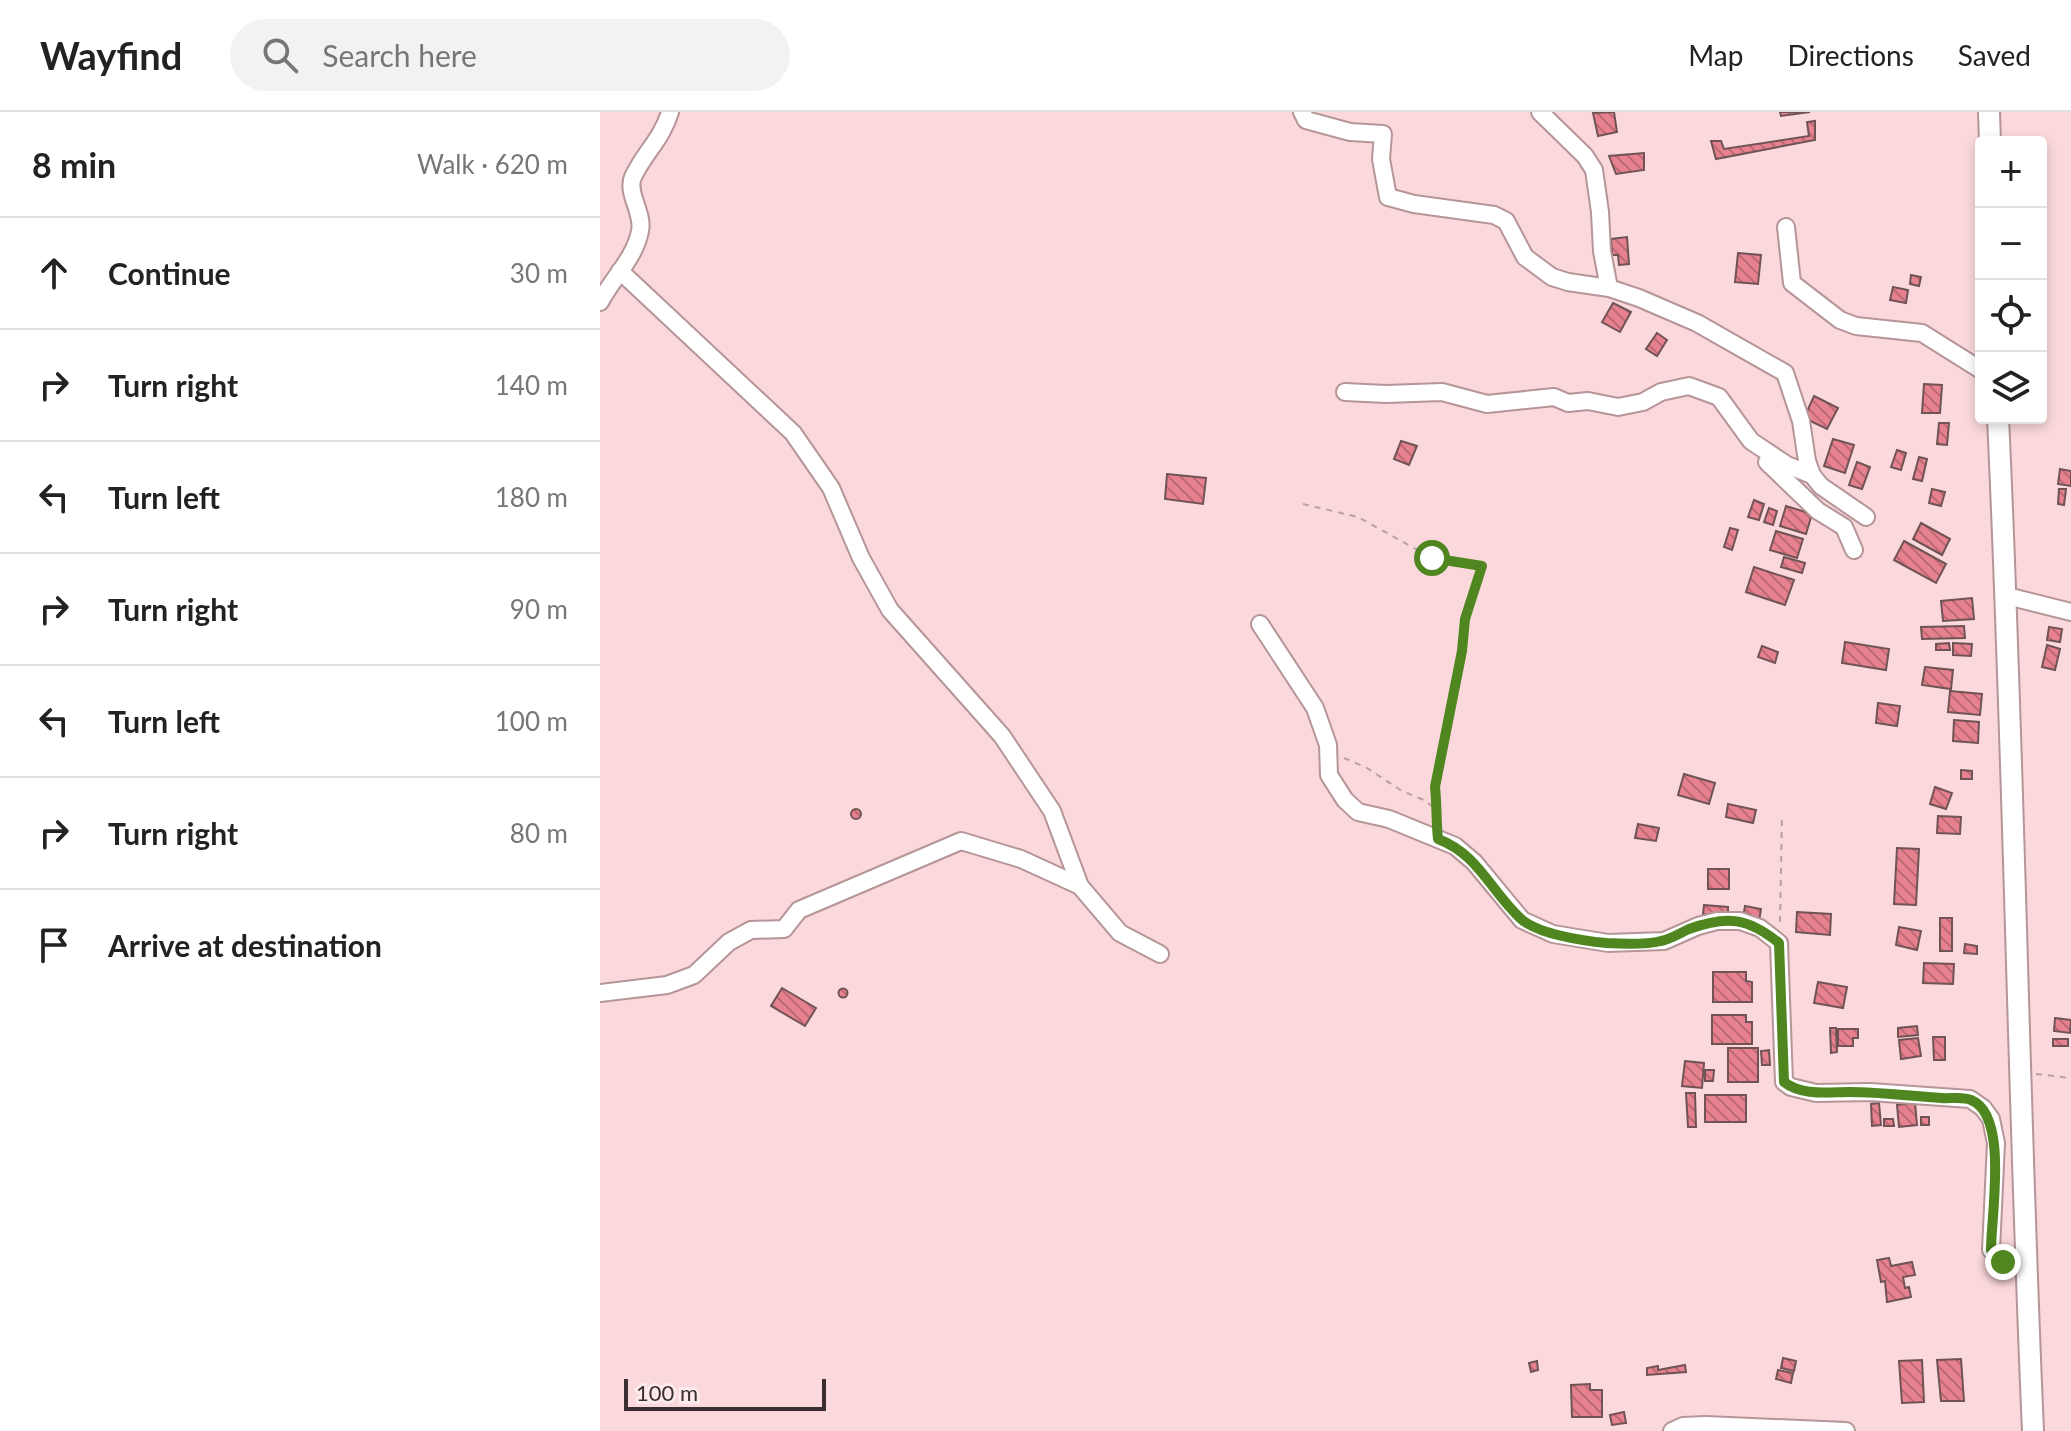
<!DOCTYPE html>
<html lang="en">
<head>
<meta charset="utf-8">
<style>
  :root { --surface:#fff; --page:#f2f2f2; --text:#222; --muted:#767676; --line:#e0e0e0 }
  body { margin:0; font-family:Lato,sans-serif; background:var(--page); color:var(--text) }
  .controls { position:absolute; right:24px; top:24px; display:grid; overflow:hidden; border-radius:8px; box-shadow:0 4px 12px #0003 }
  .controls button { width:72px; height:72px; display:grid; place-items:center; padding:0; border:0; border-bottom:2px solid var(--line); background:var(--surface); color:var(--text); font:40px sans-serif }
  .scale { position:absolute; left:24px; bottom:20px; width:202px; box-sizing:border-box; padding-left:8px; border:4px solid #3b2e30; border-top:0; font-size:22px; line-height:28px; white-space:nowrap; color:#3b2e30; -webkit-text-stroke:6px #ffeaeb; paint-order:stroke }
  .stop { position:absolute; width:24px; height:24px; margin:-18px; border:6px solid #4f861f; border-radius:50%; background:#fff }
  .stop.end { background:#4f861f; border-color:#fff; box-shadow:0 2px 8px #0008 }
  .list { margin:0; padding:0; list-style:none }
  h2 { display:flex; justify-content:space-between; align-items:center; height:104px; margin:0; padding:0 32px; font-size:34px }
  h2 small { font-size:26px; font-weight:400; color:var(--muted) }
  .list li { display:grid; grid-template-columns:52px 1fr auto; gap:24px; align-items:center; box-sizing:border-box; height:112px; padding:0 32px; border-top:2px solid var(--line) }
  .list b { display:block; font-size:30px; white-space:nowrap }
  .list em { font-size:26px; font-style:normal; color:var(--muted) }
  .icon { flex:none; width:44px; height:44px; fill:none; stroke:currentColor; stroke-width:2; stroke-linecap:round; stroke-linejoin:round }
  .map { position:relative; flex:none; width:1471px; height:1319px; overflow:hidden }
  header { display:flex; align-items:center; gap:48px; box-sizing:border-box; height:112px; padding:0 40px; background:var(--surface); border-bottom:2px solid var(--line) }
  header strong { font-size:38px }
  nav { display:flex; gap:44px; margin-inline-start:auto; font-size:28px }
  .search { width:560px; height:72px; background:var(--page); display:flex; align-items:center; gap:20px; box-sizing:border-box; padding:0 28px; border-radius:44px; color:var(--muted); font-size:30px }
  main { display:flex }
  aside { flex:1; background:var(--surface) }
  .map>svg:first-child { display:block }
  .building { fill:url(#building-back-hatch); stroke:#6f5355; stroke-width:2 }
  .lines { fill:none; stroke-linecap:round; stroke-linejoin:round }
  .minor-casing { stroke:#b59598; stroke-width:20 }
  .major-casing { stroke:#b59598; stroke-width:24 }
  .path { stroke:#bba0a2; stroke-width:2; stroke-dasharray:6 6; stroke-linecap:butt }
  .minor { stroke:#fff; stroke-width:16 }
  .major { stroke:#fff; stroke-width:20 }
  .route { stroke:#4f861f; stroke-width:10 }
</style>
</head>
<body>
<header>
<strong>Wayfind</strong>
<div class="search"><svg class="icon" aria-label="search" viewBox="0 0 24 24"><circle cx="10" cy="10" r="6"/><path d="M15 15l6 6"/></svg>Search here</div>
<nav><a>Map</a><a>Directions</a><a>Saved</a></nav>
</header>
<main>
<aside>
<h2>8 min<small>Walk · 620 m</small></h2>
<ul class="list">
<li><svg class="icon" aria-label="ahead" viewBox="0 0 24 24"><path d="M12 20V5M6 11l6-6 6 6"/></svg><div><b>Continue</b></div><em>30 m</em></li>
<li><svg class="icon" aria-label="right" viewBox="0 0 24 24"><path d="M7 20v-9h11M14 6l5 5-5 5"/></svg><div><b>Turn right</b></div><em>140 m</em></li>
<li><svg class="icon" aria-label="left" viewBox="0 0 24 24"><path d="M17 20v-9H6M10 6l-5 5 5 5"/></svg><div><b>Turn left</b></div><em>180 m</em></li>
<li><svg class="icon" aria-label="right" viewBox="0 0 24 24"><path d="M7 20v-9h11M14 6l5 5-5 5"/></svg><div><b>Turn right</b></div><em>90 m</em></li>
<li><svg class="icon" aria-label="left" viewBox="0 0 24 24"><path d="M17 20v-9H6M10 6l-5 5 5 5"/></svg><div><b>Turn left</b></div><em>100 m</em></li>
<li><svg class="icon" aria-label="right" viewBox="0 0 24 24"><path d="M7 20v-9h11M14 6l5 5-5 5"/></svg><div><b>Turn right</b></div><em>80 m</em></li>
<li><svg class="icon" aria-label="arrive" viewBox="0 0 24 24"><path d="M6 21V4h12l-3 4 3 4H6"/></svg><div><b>Arrive at destination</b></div></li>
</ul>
</aside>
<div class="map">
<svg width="1471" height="1319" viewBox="0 0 1471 1319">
  <defs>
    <pattern id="building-back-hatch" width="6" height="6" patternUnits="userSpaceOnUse" patternTransform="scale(2)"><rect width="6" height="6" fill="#e8818f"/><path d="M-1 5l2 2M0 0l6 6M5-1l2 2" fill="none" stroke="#bd6a75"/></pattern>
  </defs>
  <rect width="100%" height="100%" fill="#fbd8db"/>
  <g class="building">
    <polygon points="1014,0 1017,20 998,24 993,1"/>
    <polygon points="1180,0 1210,0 1181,4"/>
    <polygon points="1215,9 1215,28 1116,47 1111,29 1121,29 1124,37 1209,24 1207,10"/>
    <polygon points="1044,41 1044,58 1016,62 1009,44"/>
    <polygon points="1027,125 1029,152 1019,153 1018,143 1012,143 1011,127"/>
    <polygon points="1138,141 1161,143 1158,172 1135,170"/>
    <polygon points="1311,163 1321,165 1319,174 1310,172"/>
    <polygon points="1293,175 1308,178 1306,191 1290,188"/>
    <polygon points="1013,191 1031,200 1020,220 1002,210"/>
    <polygon points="1057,221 1067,228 1057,244 1046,237"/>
    <polygon points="1324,272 1342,273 1340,301 1322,301"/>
    <polygon points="1214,284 1238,296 1227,317 1204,306"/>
    <polygon points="1339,311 1349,311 1347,333 1337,332"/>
    <polygon points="1233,327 1254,333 1245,361 1224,354"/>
    <polygon points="801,329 817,334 809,353 794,347"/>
    <polygon points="1297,338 1306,341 1301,358 1291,355"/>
    <polygon points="1319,345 1327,347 1322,369 1313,367"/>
    <polygon points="1257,350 1270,355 1262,377 1249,373"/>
    <polygon points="1460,357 1471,359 1471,374 1458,372"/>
    <polygon points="567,362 606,366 603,392 565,387"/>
    <polygon points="1332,377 1345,380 1341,394 1329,391"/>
    <polygon points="1459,377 1466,377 1464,393 1458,392"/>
    <polygon points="1154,388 1164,392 1159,408 1148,405"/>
    <polygon points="1186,394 1212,402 1206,422 1180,414"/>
    <polygon points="1169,396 1177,399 1173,413 1164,410"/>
    <polygon points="1321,411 1350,427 1342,443 1313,427"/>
    <polygon points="1130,416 1138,418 1132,438 1124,435"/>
    <polygon points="1176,419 1203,427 1197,446 1170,438"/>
    <polygon points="1304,429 1346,452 1336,471 1294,448"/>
    <polygon points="1184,445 1205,451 1202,461 1181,455"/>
    <polygon points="1154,455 1194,468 1185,493 1146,480"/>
    <polygon points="1372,486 1374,507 1343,509 1341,489"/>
    <polygon points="1364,514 1365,526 1322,527 1321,515"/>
    <polygon points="1449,515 1462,517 1460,530 1447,528"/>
    <polygon points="1245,530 1289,537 1286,558 1242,551"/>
    <polygon points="1349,531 1350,538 1336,538 1336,532"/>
    <polygon points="1353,531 1372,532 1371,544 1353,543"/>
    <polygon points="1447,533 1460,537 1455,558 1442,555"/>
    <polygon points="1162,534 1178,540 1175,551 1158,545"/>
    <polygon points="1325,555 1353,558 1351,577 1322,573"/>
    <polygon points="1350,579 1382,582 1380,603 1348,600"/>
    <polygon points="1278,591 1300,594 1297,614 1276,611"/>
    <polygon points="1354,608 1379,610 1378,631 1353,629"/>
    <polygon points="1361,658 1372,659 1372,667 1361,667"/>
    <polygon points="1084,662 1115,671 1109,692 1078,683"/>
    <polygon points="1335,675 1352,681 1346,697 1330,692"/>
    <polygon points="1128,692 1156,698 1153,711 1126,705"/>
    <circle cx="256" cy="702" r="5"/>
    <polygon points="1338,704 1361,705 1360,722 1337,721"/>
    <polygon points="1038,712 1059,716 1056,729 1035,726"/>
    <polygon points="1297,736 1319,737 1316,793 1294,792"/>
    <rect x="1108" y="757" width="21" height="20"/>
    <polygon points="1104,793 1128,795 1128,804 1103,802"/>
    <polygon points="1145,794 1161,797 1159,809 1143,806"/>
    <polygon points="1197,800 1231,802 1230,823 1196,820"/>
    <rect x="1340" y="806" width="12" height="33"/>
    <polygon points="1299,815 1321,819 1317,838 1296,833"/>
    <polygon points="1365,832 1377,834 1377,842 1364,841"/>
    <polygon points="1324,851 1354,852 1353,872 1323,871"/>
    <polygon points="1113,860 1146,860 1146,869 1152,870 1152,890 1113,890"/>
    <polygon points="1218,870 1247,875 1243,896 1214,891"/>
    <polygon points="182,876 216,896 205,914 171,894"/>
    <circle cx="243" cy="881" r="4.5"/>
    <polygon points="1112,903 1146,903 1146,910 1152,910 1152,932 1112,932"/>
    <polygon points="1455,906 1471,908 1470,921 1454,919"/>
    <polygon points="1317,914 1318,923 1298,925 1298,916"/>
    <polygon points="1230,916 1236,916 1237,940 1231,941"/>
    <polygon points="1238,917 1258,917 1258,926 1253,926 1253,934 1238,934"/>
    <polygon points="1333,925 1345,925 1345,948 1334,948"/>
    <polygon points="1318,926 1321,944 1301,947 1299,928"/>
    <rect x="1453" y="927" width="15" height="7"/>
    <rect x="1128" y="936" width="30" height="34"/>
    <polygon points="1169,938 1170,953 1162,953 1161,939"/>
    <polygon points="1085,949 1104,951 1102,976 1082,974"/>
    <polygon points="1105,958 1114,958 1113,969 1105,969"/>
    <polygon points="1086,981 1095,981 1096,1015 1088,1015"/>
    <rect x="1105" y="983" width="41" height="27"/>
    <polygon points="1279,991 1281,1013 1272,1014 1271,992"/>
    <polygon points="1315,991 1317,1013 1299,1015 1297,993"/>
    <rect x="1321" y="1005" width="8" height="8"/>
    <polygon points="1284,1007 1293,1007 1294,1014 1284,1014"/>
    <polygon points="1289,1146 1291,1154 1312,1150 1315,1163 1303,1165 1305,1176 1309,1175 1311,1185 1287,1190 1285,1169 1281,1170 1277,1148"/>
    <polygon points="1183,1246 1196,1249 1194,1259 1181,1256"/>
    <polygon points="1361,1247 1364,1289 1341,1289 1337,1248"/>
    <polygon points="1322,1248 1324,1290 1302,1291 1299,1249"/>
    <polygon points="937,1249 938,1258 931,1260 929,1251"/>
    <polygon points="1085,1253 1086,1260 1047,1263 1047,1256 1058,1254 1058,1258"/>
    <polygon points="1178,1258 1193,1261 1191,1271 1176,1267"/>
    <polygon points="990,1272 990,1278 1002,1278 1002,1305 972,1305 971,1273"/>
    <polygon points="1024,1300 1026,1311 1012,1313 1010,1303"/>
  </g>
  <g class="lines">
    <g class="minor-casing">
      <g id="minor">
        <polyline points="702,0 706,8 750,20 783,22 781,47 788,85 814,92 894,103 906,109 925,145 952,165 968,170 1009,176 1039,186 1097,211 1185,261 1201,309 1207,349 1212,363"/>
        <polyline points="940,0 985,44 994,58 1000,100 1002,139 1009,176"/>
        <polyline points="1186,115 1192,171 1240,208 1256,214 1322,221 1381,258"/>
        <polyline points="20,159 193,321 231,376 261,446 290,498 402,624 452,699 480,774 520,821 560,842"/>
        <path d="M0 190C12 167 35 146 40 119 44 101 26 81 33 65 44 41 62 27 70 0"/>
        <polyline points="745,280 786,282 842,280 887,292 954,285 968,291 988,289 1018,295 1043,290 1061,280 1089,274 1119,285 1151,329 1187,353 1212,363 1221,374 1266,405"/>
        <polyline points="1167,350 1218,399 1244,415 1254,438"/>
        <polyline points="1407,484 1471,500"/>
        <polyline points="660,512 715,596 728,633 729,663 745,688 758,700 789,707 855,734 874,750 922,808 953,822 1008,831 1064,829 1098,814 1117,809 1140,809 1160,816 1179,831 1184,970 1191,975 1216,981 1270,980 1370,987 1383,996 1391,1007 1396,1031 1391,1138 1403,1150 1426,1155"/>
        <polyline points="0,881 67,873 94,863 129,830 151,818 184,817 199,798 361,729 421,747 480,774"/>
        <polyline points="1072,1319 1083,1314 1106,1313 1246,1319"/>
      </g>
    </g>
    <g class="major-casing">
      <g id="major">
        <polyline points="1389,0 1390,30"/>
        <path d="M1398 306C1414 644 1418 981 1433 1319"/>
      </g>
    </g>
    <g class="path">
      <polyline points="703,392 758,405 832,446 882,454 865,507 862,539 835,675 837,698"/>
      <polyline points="744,646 767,656 802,679 824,688 837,698 835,708"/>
      <polyline points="1180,810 1182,702"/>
      <polyline points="1436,962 1471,966"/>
    </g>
    <use href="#minor" class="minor"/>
    <use href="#major" class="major"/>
  </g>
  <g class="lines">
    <path class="route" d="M832 446 882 454 865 507 862 539 835 675C837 693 836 709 838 727 878 742 890 778 920 806 937 822 983 829 1007 831 1024 832 1045 833 1061 829 1071 827 1080 821 1089 817 1128 803 1148 806 1179 831L1184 970C1202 984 1228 980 1249 980 1280 980 1310 984 1341 986 1350 987 1363 984 1371 988 1409 1003 1391 1103 1391 1138L1403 1150"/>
  </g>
</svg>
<div class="controls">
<button>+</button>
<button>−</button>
<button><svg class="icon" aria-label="locate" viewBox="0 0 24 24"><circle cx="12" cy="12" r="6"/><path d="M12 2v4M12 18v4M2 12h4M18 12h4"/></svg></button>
<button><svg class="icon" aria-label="layers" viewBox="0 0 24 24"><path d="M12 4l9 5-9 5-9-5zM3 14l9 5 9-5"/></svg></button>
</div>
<div class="scale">100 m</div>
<div class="stop" style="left:832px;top:446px"></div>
<div class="stop end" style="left:1403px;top:1150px"></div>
</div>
</main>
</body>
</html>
